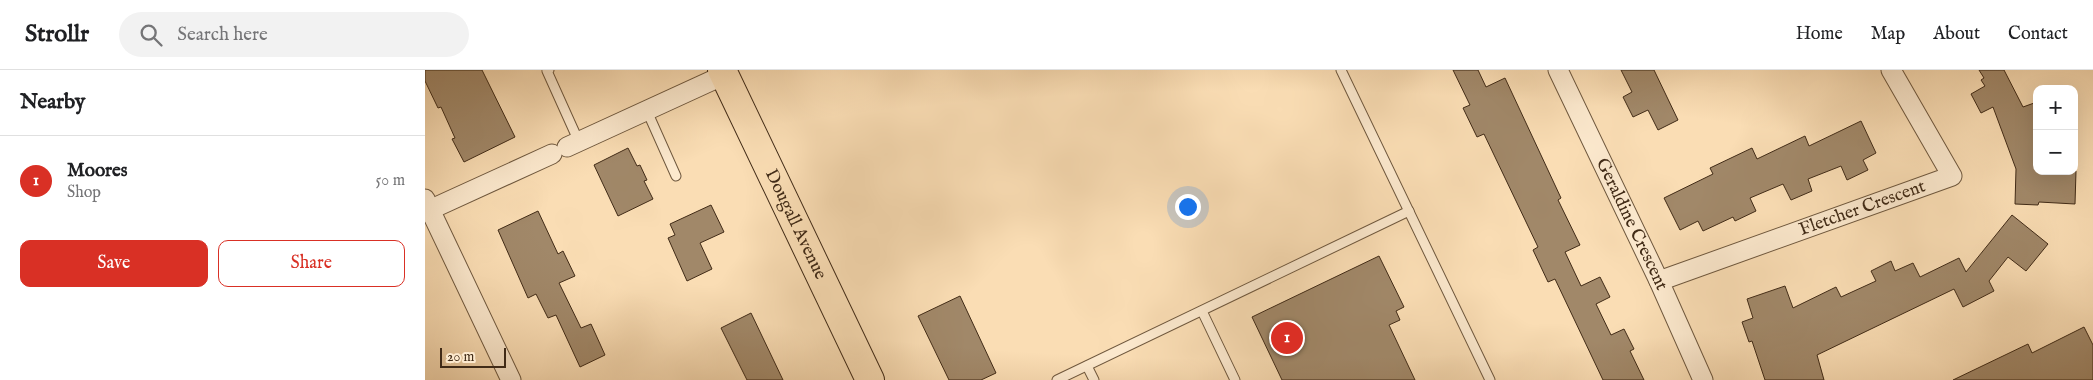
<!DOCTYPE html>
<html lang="en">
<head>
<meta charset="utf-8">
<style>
  :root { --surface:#fff; --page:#f2f2f2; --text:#202124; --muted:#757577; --line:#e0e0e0; --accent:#d93025 }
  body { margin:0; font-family:"IM FELL English",serif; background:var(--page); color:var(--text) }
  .controls { position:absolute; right:15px; top:15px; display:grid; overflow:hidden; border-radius:10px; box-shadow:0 5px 20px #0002 }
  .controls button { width:45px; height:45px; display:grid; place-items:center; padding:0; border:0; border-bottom:1px solid var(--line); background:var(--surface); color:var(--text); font:25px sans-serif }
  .scale { position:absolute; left:15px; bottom:12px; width:66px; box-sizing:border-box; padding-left:5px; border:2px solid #412b17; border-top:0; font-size:14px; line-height:18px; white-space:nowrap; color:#412b17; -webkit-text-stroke:4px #fce9ce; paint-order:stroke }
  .you { position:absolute; left:762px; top:136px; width:18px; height:18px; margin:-12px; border:4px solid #fff; border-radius:50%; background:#1a73e8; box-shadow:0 0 0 8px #1a73e833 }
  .badge { display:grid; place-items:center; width:32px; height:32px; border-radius:50%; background:var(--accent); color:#fff; font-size:16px; font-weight:700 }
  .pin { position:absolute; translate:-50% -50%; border:2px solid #fff; box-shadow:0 1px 5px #0006 }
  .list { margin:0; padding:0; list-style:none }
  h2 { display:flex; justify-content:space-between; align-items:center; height:65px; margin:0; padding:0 20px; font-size:21px }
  h2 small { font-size:16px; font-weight:400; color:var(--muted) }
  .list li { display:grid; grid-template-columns:32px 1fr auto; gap:15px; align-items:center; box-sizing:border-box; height:90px; padding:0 20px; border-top:1px solid var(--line) }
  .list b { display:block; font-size:19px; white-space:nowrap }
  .list p { margin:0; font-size:16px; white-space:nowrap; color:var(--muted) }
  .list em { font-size:16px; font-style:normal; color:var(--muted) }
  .actions { display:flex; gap:10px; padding:15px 20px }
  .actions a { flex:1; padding:11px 0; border:1px solid var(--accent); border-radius:10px; text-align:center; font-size:18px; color:var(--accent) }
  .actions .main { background:var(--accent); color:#fff }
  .icon { flex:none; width:28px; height:28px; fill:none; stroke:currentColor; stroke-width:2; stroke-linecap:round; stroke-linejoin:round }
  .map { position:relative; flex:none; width:1668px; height:310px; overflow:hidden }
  header { display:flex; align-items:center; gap:30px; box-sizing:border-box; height:70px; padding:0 25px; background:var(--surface); border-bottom:1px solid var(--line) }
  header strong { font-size:24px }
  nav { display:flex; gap:28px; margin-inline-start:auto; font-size:18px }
  .search { width:350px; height:45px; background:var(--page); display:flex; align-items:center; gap:12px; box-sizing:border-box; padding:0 18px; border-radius:28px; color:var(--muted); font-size:19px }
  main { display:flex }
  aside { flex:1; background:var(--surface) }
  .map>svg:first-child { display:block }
  .building { fill:#a18869; stroke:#412b17 }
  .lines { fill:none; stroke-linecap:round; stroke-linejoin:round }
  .lane-casing { stroke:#6f583e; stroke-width:11 }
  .street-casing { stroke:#6f583e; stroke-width:21 }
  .primary-casing { stroke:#412b17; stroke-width:30 }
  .lane { stroke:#fce9ce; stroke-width:9 }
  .street { stroke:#fce9ce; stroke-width:19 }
  .primary { stroke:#faddb4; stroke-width:28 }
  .labels { text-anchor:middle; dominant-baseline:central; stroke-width:4; stroke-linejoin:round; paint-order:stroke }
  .street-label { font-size:18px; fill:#412b17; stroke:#fce9ce }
</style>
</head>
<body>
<header>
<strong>Strollr</strong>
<div class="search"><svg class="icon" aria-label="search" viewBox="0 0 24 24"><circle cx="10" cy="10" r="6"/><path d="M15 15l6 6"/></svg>Search here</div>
<nav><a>Home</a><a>Map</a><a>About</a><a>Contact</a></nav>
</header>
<main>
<aside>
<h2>Nearby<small></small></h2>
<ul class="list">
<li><span class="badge">1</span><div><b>Moores</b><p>Shop</p></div><em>50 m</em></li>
</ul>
<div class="actions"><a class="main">Save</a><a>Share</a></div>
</aside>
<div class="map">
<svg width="1668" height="310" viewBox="0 0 1668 310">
  <rect width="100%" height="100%" fill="#faddb4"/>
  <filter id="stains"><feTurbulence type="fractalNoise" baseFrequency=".004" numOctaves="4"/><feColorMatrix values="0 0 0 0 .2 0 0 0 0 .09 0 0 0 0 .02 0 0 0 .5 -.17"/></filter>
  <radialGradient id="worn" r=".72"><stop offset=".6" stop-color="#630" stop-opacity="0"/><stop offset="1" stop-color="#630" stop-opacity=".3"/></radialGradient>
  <g class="building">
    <polygon points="0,0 57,0 90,67 39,92 27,69 30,68 16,37 13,38 0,11"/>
    <polygon points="1028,0 1053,0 1061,17 1080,8 1136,128 1133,130 1155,175 1140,182 1156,216 1175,207 1185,227 1171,234 1186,265 1199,259 1209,279 1205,281 1219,310 1178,310 1130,209 1123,212 1108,180 1113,177 1059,64 1052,67 1038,38 1045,35"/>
    <polygon points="1196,0 1229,0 1253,50 1233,60 1223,40 1208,47 1198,27 1207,22"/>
    <polygon points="1554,0 1579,0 1598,37 1612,32 1612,101 1651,101 1650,134 1614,132 1613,135 1590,134 1591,99 1568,37 1556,43 1546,24 1560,16 1556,10 1559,8"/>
    <polygon points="1436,51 1451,83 1438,90 1443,100 1422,110 1416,96 1383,109 1387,121 1366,130 1358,114 1325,128 1331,141 1310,151 1308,147 1278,161 1273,151 1255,160 1239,128 1288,104 1285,98 1327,78 1332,89 1380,66 1384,76"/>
    <polygon points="203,78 212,96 215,95 222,110 219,111 228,129 193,146 169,95"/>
    <polygon points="286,135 299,162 275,173 287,199 262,211 243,168 250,165 245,154"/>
    <polygon points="113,141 133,184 138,181 150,206 134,213 156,258 166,254 180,285 155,297 131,245 123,248 111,224 103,228 73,160"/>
    <polygon points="1587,145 1623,174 1601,201 1583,187 1564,211 1569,221 1538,237 1529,219 1392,285 1399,310 1340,310 1327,271 1324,272 1317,252 1328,248 1322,229 1360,216 1368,238 1411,217 1416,227 1451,211 1446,201 1466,191 1470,201 1488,193 1495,207 1534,188 1541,202"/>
    <polygon points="954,186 979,237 971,241 975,250 964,255 990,310 857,310 827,247"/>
    <polygon points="535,226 571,303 556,310 524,310 493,246"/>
    <polygon points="326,243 358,310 322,310 296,258"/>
    <polygon points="1659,257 1668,275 1668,310 1528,310 1603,274 1607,283"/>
  </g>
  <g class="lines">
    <g class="lane-casing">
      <g id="lane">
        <polyline points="124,0 122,1 154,72"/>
        <polyline points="916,0 1065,310"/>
        <polyline points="222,41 251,106"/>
        <polyline points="777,241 810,310"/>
        <polyline points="662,296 669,310"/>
        <polyline points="632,310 984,141"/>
      </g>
    </g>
    <g class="street-casing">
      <g id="street">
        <path id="s1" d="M1133 0 1234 211 1278 310"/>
        <polyline points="142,77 299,5"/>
        <polyline points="0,129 86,310"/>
        <polyline points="0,142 127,84"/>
        <path id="s2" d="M1234 211 1527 106 1466 0"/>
      </g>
    </g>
    <g class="primary-casing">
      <g id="primary">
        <path id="s3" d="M297 0 445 310"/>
      </g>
    </g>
    <use href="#lane" class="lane"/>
    <use href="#street" class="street"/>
    <use href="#primary" class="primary"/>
  </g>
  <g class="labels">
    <g class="street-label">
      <text stroke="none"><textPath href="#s2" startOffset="216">Fletcher Crescent</textPath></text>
      <text stroke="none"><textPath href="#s1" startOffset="171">Geraldine Crescent</textPath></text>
      <text stroke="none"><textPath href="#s3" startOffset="171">Dougall Avenue</textPath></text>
    </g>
  </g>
  <rect width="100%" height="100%" filter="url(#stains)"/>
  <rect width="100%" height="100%" fill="url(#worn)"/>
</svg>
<div class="controls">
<button>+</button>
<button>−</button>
</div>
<div class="scale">20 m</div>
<div class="you"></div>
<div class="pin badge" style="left:862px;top:268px">1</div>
</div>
</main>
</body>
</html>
